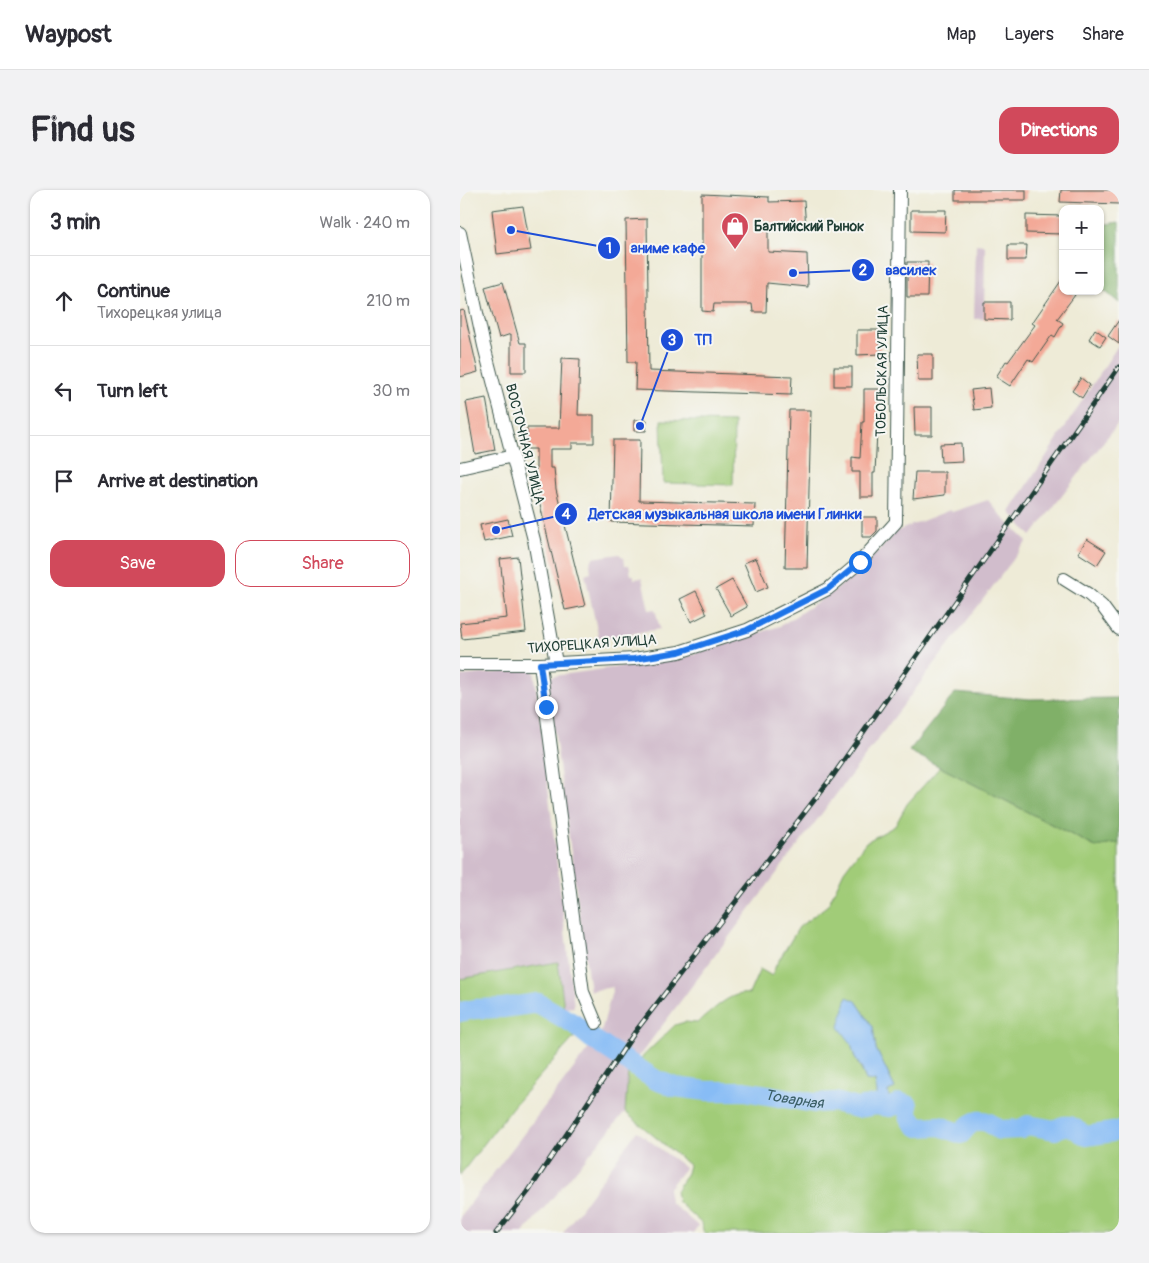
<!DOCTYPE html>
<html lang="en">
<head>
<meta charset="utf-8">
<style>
  :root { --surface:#fff; --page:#f2f2f3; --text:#2b2b33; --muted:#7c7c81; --line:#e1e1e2; --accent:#d1495b }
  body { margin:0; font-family:Pangolin,sans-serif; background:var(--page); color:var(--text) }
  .controls { position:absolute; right:15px; top:15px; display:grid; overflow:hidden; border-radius:10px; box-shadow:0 1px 4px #0004 }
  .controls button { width:45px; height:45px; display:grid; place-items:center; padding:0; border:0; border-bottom:1px solid var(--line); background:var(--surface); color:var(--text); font:25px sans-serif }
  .stop { position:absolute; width:15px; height:15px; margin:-11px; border:4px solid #1a73e8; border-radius:50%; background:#fff }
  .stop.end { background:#1a73e8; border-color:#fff; box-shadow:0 1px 5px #0008 }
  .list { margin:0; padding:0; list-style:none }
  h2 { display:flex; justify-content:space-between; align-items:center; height:65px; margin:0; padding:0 20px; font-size:21px }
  h2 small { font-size:16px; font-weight:400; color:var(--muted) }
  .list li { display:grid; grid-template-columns:32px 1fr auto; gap:15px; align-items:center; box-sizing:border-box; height:90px; padding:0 20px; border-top:1px solid var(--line) }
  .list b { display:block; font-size:19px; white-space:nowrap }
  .list p { margin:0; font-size:16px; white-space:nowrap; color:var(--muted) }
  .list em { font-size:16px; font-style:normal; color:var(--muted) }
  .actions { display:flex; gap:10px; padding:15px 20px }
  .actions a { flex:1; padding:11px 0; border:1px solid var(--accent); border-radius:15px; text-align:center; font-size:18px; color:var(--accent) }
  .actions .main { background:var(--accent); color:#fff }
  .icon { flex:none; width:28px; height:28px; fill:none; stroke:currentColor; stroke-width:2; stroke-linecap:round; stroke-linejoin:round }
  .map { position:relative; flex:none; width:659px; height:1043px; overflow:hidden; border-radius:15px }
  header { display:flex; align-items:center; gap:30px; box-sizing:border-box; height:70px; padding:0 25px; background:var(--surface); border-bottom:1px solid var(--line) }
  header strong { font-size:24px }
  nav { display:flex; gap:28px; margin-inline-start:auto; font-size:18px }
  .intro { display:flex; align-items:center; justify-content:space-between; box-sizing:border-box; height:120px; padding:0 30px }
  h1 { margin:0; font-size:35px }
  .button { padding:12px 22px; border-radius:15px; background:var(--accent); color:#fff; font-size:18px; font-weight:700 }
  main { display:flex; gap:30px; padding:0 30px }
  aside { flex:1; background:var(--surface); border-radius:15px; box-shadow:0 1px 4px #0004 }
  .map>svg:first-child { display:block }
  .industrial { fill:#d1bdcc }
  .green { fill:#a1cc78; stroke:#608456; fill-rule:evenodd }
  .forest { fill:#80b068; stroke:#50764e }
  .water { fill:#87bcf5; stroke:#537c94 }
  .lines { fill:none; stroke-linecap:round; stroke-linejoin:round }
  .river { stroke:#87bcf5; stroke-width:20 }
  .building { fill:#f3a997 }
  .minor-casing { stroke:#3e574c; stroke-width:14 }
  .minor { stroke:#fff; stroke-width:12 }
  .rail-casing { stroke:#1f3d34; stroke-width:5 }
  .rail { stroke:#f6f6f2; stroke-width:3; stroke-dasharray:9; stroke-linecap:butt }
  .route { stroke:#1a73e8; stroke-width:6 }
  .labels { text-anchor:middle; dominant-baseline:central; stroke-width:4; stroke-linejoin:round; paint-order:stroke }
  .poi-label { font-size:14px; font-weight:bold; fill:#1f3d34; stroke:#f6f6f2; text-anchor:start }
  .street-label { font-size:14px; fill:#1f3d34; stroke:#f6f6f2 }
  .water-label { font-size:15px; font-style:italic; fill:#395d64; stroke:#f6f6f2 }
  .leader { fill:none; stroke:#1d4ed8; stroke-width:2 }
  .callout-dot { fill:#1d4ed8; stroke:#f6f6f2; stroke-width:2 }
  .mark-label { font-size:15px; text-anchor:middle; font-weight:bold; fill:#fff }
  .callout-label { font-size:15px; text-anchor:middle; font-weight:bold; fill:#1d4ed8; stroke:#f6f6f2; stroke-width:4; stroke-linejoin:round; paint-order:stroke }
</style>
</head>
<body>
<header>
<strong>Waypost</strong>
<nav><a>Map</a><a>Layers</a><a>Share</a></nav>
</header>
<div class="intro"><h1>Find us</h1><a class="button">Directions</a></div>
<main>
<aside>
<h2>3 min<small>Walk · 240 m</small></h2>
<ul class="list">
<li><svg class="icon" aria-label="ahead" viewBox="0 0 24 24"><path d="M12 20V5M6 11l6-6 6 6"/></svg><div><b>Continue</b><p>Тихорецкая улица</p></div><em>210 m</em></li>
<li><svg class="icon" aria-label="left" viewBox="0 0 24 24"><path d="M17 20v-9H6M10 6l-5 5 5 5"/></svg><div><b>Turn left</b></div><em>30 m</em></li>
<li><svg class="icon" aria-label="arrive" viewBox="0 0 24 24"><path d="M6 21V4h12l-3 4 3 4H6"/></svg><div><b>Arrive at destination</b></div></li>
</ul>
<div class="actions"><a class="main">Save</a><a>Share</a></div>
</aside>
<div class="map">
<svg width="659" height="1043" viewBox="0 0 659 1043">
  <rect width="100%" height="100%" fill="#f6f6f2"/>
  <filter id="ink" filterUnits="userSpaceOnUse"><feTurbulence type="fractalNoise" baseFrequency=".02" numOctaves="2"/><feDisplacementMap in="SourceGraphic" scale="10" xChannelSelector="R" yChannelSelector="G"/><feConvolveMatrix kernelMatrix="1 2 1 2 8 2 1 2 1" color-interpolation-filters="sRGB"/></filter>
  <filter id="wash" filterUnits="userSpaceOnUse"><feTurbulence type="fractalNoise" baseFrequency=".0096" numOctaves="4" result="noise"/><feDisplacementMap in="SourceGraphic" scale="20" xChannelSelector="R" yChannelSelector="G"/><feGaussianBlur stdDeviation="1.12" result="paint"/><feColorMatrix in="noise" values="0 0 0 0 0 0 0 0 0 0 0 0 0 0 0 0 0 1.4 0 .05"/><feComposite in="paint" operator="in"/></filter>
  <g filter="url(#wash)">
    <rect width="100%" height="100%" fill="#eeebd7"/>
    <g class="industrial">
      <polygon points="516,54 525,55 524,129 514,129"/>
      <polygon points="659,154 659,232 571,346 550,322"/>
      <polygon points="528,310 543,328 567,351 177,869 141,843 153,797 130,801 87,487 221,468 320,436 376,400 419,361 437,341 490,320 492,322"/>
      <polygon points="159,364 164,368 165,375 169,375 171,385 174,385 174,389 182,388 189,420 195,419 200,439 139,449 125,384 131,383 130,374 133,368"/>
      <polygon points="74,479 114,817 104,818 97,772 0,789 0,486"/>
      <polygon points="130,857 168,881 165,922 63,1043 0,1043 0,1027"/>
      <polygon points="177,941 225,978 208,999 210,1012 238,1036 233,1043 103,1043"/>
    </g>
    <g class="green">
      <polygon points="201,230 274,232 273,295 203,293"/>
      <path d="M480 577 635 657 659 653V1043H244L241 1033 218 1012 216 1001 227 983 229 975 165 922 168 881 215 835 225 832 237 833C252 822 269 801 289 804L300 779 312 786 316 775 339 737 368 715 384 681 406 652 435 636 447 614ZM396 811 413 837 416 859 435 898 428 900 430 917 416 915 417 902 415 891 406 890C403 882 397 874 394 865 388 848 394 828 396 811Z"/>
      <polygon points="98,772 104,818 118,843 54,915 0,985 0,789"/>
    </g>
    <g class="forest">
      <polygon points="659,32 659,113 641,98 646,34"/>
      <polygon points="495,503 570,509 659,508 659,653 636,657 449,561"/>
    </g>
    <polygon class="water" points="387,807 396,811 413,837 416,859 435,898 428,901 430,917 426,924 416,925 417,902 415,891 406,890 401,877 395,868 391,853 379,837"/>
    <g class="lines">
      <path class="river" id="s1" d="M0 822 15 819 43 818 78 813 114 834 131 848 196 890 215 897 247 901H285L354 913 375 912 397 918 416 915 430 917 441 913 448 915C447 925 450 930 458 937L480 936 501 944C513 928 524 926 539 940L561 939 568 935 595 940C609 931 613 938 626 946L659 941"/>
    </g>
    <g id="blocks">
      <g class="building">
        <rect x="495" y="0" width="71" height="10"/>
        <polygon points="601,0 659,0 659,14 600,12"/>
        <polygon points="242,4 309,7 309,12 344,11 346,38 308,37 308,62 347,64 348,97 307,93 306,122 293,122 292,114 254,114 253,122 242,121"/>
        <polygon points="63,16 71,60 37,64 32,20"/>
        <polygon points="451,20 486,20 485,42 451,41"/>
        <polygon points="566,25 603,26 602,44 566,43"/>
        <polygon points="187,29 189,181 332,186 331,205 175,200 176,172 168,172 166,30"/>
        <polygon points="548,55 567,55 566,70 548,70"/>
        <polygon points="447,72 468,72 467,107 447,107"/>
        <polygon points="603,88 603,101 611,101 615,105 597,129 603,133 595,147 592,145 573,172 568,169 550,196 536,187 546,171 548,172 575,135 572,133"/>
        <polygon points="43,92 60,153 66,153 66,182 51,182 51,144 39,148 25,97"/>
        <polygon points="524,112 550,112 550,130 524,129"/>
        <polygon points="4,120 18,182 0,187 0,121"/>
        <polygon points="659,130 659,154 648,146"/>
        <polygon points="635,139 646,147 640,156 629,149"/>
        <polygon points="397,140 420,140 420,164 397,165"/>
        <polygon points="457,164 473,164 473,191 458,191"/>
        <polygon points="102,168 120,169 118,225 134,225 134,253 112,253 112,259 90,259 90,278 94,278 96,299 125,416 105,420 76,298 74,280 76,280 76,259 67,259 67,238 99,238"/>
        <rect x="374" y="177" width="18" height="19"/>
        <polygon points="621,188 630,195 622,208 612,201"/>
        <polygon points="529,198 531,218 514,220 511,200"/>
        <polygon points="404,199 419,199 415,283 413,283 413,307 400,307 400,282 392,282 392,267 400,268 402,232 404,232"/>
        <polygon points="26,208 35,260 15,264 6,212"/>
        <polygon points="454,217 472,217 472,245 455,245"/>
        <polygon points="329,220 351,220 347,378 325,378"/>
        <polygon points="174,230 187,230 186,241 174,241"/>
        <polygon points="153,250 180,250 179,311 295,314 294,336 151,332"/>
        <polygon points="501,253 502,271 481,272 480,254"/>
        <polygon points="455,282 485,282 485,305 453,309"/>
        <polygon points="402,327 417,327 417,341 411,347 402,347"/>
        <polygon points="48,329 52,346 24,352 20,335"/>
        <polygon points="627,349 646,361 637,375 618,363"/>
        <polygon points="58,367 66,442 2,449 0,433 47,428 40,369"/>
        <polygon points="296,368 308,397 296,402 284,373"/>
        <polygon points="272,390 287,417 271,426 256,399"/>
        <polygon points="236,401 247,424 231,432 220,409"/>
      </g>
    </g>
  </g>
  <g filter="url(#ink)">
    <use href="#blocks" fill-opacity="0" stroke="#3e574c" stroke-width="1"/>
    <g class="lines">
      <g class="minor-casing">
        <g id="minor">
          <polyline points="0,43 24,156 74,350 96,473"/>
          <polyline points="0,278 53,266"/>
          <polyline points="604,389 628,404 642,416 659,439"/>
          <polyline points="0,474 80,474 174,469 219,462 287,440 368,399 400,372 436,332 440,0"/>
          <polyline points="80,474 123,802 136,833"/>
        </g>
      </g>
      <use href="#minor" class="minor"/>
      <g class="rail-casing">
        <polyline id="rail" points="36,1043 68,1002 175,842 372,587 659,177"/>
      </g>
      <use href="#rail" class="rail"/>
    </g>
  </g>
  <g class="lines" filter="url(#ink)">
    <polyline class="route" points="86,517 80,474 174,469 219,462 287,440 368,399 400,372"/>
  </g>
  <defs>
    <g id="shop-pin" transform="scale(1.4375)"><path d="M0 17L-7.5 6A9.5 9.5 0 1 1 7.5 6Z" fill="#d1495b" stroke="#f6f6f2"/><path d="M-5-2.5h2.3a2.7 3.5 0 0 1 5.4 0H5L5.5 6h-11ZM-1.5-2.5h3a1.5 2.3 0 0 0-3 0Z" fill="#fff"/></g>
  </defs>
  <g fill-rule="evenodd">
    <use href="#shop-pin" x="275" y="36"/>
  </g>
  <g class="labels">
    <g class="poi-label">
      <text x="294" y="36">Балтийский Рынок</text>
    </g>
    <g class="street-label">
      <text transform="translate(422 181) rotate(-89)">ТОБОЛЬСКАЯ УЛИЦА</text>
      <text transform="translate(65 254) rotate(76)">ВОСТОЧНАЯ УЛИЦА</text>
      <text transform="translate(132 454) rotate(-4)">ТИХОРЕЦКАЯ УЛИЦА</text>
    </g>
    <g class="water-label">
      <text stroke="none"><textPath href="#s1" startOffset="360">Товарная</textPath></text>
    </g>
  </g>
  <path class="leader" d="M51 40L149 58M333 83L403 80M180 236L212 150M36 340L106 324"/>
  <g class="callout-dot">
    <circle cx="51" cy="40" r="5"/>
    <circle cx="333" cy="83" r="5"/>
    <circle cx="180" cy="236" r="5"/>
    <circle cx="36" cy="340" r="5"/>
    <circle cx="149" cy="58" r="12"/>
    <circle cx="403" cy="80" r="12"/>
    <circle cx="212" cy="150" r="12"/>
    <circle cx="106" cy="324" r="12"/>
  </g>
  <g class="mark-label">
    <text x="149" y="63">1</text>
    <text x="403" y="85">2</text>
    <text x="212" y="155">3</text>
    <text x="106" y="329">4</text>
  </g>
  <g class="callout-label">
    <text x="208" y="63">аниме кафе</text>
    <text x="451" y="85">василек</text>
    <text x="243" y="155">ТП</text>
    <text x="265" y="329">Детская музыкальная школа имени Глинки</text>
  </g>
</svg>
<div class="controls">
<button>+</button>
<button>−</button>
</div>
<div class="stop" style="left:400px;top:372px"></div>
<div class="stop end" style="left:86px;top:517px"></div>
</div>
</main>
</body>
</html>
